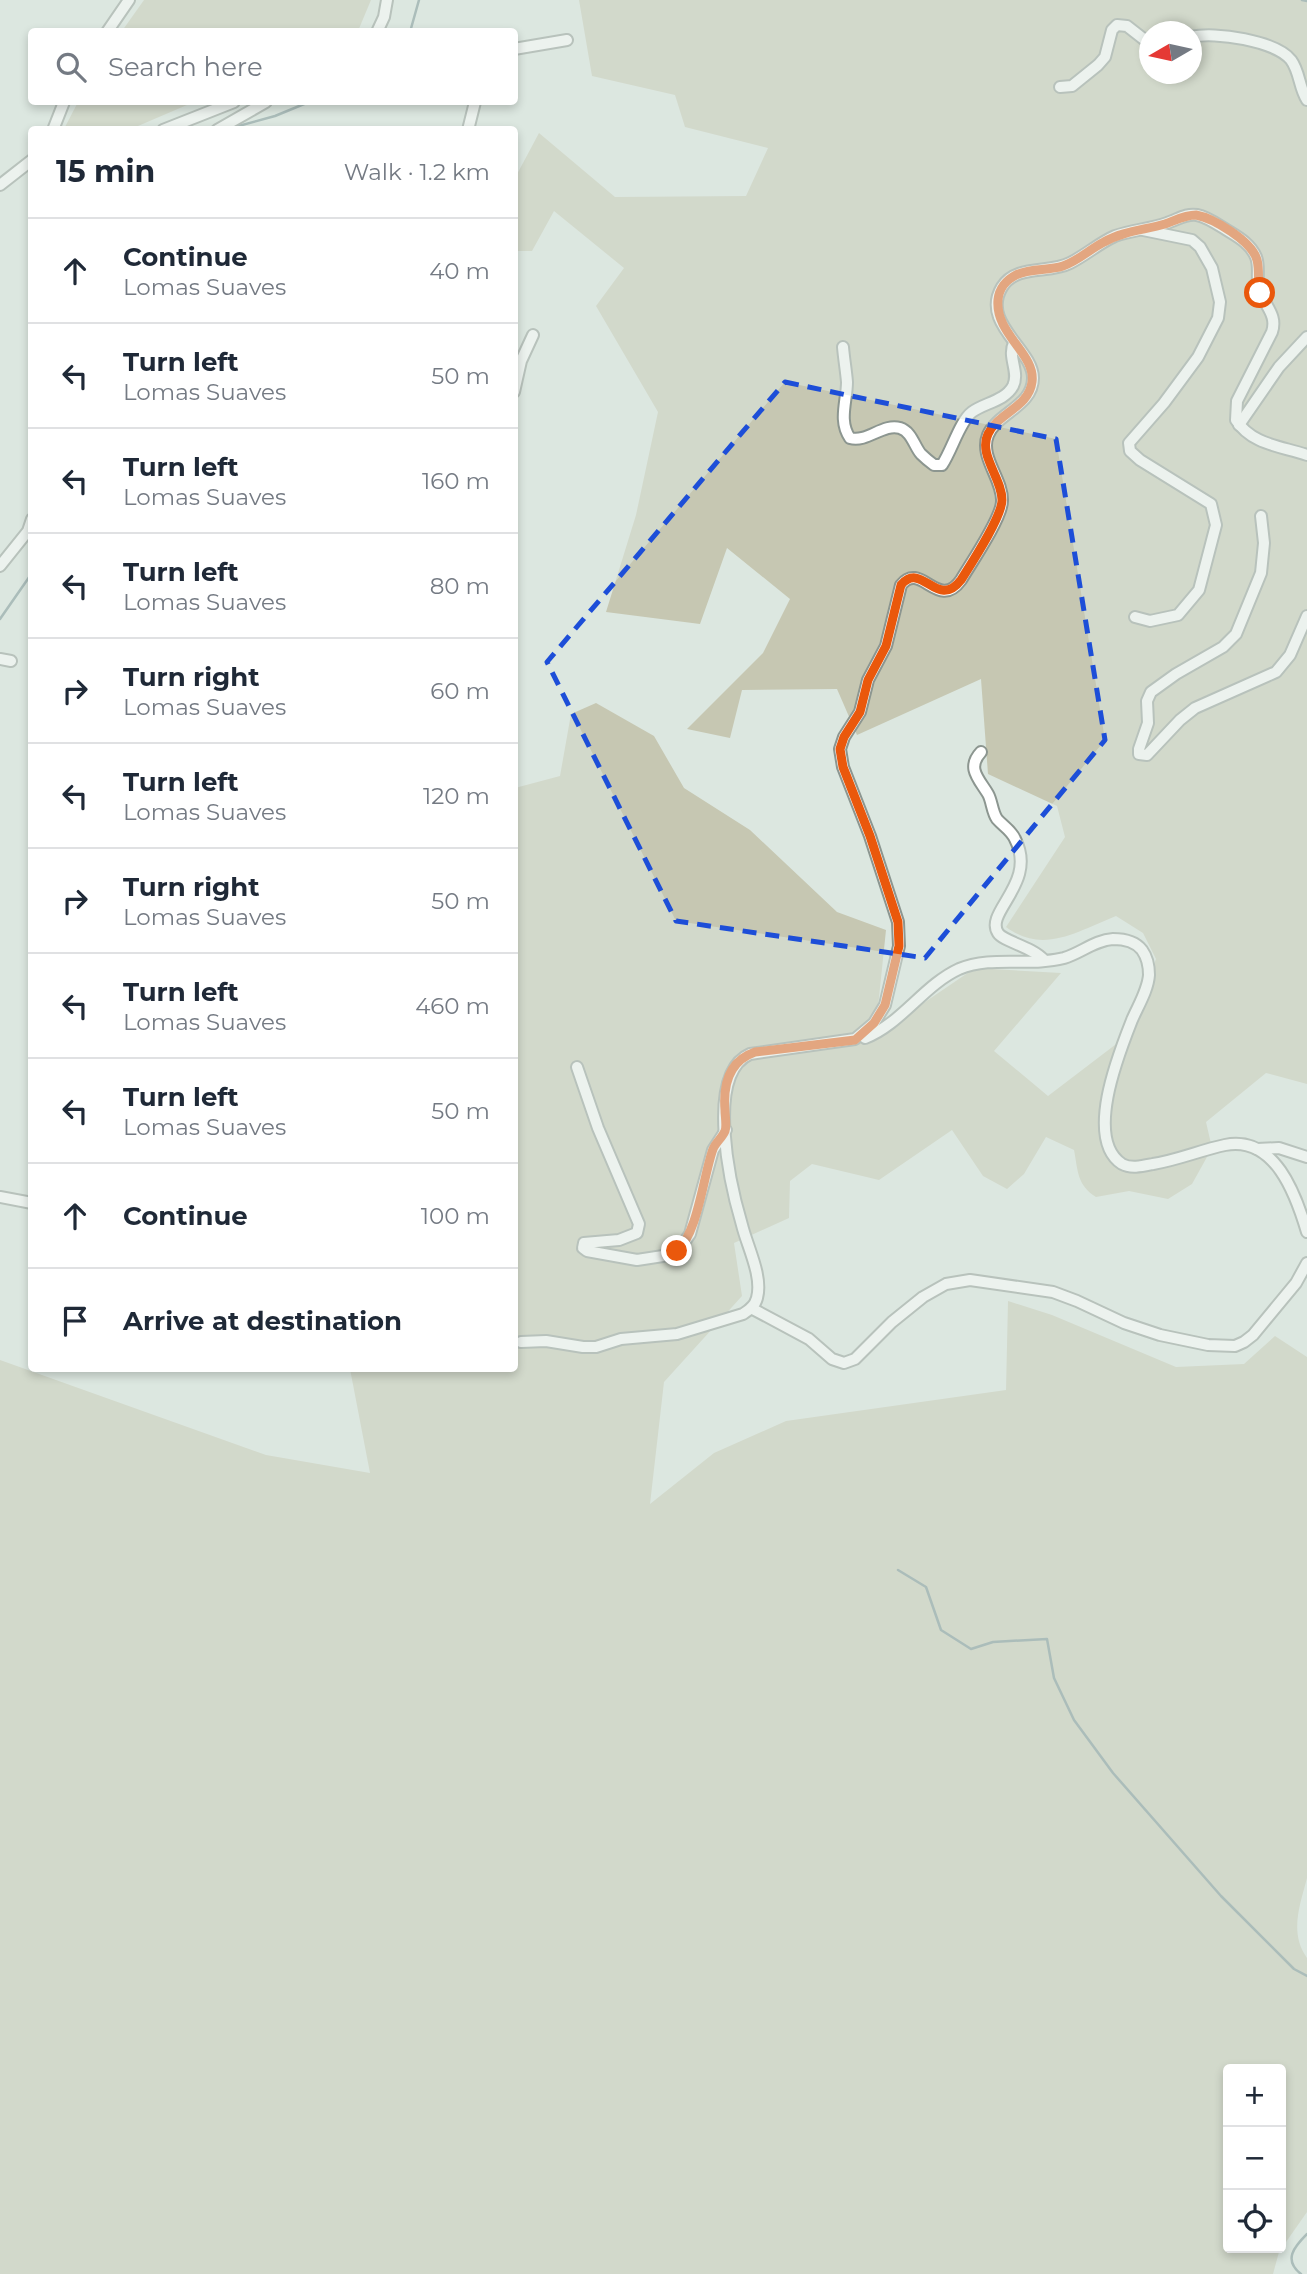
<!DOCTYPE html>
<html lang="en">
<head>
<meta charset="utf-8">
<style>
  :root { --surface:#fff; --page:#f6f6f7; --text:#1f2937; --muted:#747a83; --line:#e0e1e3 }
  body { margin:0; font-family:Montserrat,sans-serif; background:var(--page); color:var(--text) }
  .controls { position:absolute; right:21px; bottom:21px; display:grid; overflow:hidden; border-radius:7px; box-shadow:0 4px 10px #0003 }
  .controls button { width:63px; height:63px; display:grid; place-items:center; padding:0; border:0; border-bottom:2px solid var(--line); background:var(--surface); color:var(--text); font:35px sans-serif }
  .compass { position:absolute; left:1139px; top:21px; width:63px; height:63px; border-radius:50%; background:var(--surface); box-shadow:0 4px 10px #0003; rotate:261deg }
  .stop { position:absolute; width:21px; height:21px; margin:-16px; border:5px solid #ea580c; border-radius:50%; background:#fff }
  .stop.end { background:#ea580c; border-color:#fff; box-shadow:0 2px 7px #0008 }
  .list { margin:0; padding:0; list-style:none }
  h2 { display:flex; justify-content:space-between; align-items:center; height:91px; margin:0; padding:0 28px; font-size:30px }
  h2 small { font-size:23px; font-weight:400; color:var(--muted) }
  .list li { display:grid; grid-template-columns:46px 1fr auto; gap:21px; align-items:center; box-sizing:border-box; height:105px; padding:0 28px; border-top:2px solid var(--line) }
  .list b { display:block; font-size:26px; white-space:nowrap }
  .list p { margin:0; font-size:23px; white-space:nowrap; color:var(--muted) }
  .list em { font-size:23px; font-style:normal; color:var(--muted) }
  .icon { flex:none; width:38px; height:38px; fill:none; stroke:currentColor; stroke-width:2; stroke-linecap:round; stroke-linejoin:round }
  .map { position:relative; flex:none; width:1307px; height:2274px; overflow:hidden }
  .search { position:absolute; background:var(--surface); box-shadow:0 4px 10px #0003; left:28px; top:28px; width:490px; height:77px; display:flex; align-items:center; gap:18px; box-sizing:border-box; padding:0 24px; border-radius:7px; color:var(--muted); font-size:26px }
  .panel { position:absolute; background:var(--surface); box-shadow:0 4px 10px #0003; left:28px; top:126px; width:490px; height:1246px; border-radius:7px }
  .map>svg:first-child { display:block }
  .green { fill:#c6c7b2; fill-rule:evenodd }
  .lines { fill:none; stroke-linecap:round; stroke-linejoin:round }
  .stream { stroke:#6f8a8d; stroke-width:2.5 }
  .minor-casing { stroke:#8c9690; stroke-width:14 }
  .minor { stroke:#fff; stroke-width:10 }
  .route { stroke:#ea580c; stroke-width:9 }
  .marked { fill:none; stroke:#1d4ed8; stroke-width:5; stroke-dasharray:14 9; stroke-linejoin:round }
</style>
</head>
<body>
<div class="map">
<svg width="1307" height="2274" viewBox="0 0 1307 2274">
  <rect width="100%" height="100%" fill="#dce7e0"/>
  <g class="green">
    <polygon points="144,0 371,0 358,31 122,31"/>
    <path d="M579 0H1307V1084L1266 1073 1206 1122 1212 1148 1192 1184 1168 1199 1129 1191 1096 1197C1077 1185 1078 1171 1074 1150L1046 1137 1024 1174 1007 1189 983 1176 952 1130 879 1180 812 1164 790 1181 789 1218 734 1243 742 1296 664 1382 650 1504 714 1453 786 1421 1006 1390 1008 1301 1052 1315 1176 1367 1244 1364 1275 1336 1307 1357V1878C1300 1905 1289 1933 1307 1958V2212L1279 2252 1273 2274H0V1360L266 1455 370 1473 350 1369 514 1368 515 788 560 776 571 714 596 703 654 736 684 788 750 830 837 912 886 930 875 1036 975 968 1061 973 994 1051 1048 1096 1128 1035 1156 959 1143 933 1116 916C1078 931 1043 955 1006 927L1065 837 1057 806 988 774 981 679 857 735 837 689 742 690 730 738 687 729 763 653 790 599 727 548 700 624 606 612 636 515 658 412 596 306 624 268 554 211 532 251H515V178L539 133 615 197 746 196 768 148 685 127 675 95 592 76ZM1150 32H1192V74H1150ZM1228 2069H1281V2248H1228Z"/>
    <polygon points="78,102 194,102 131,129 65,127"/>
  </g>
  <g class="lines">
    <g class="stream">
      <polyline points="1302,0 1307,1"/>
      <polyline points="410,32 419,0"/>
      <polyline points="231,128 275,116 309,102"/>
      <polyline points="0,619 32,573"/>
      <polyline points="898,1570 926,1587 941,1630 971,1649 993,1642 1047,1639 1054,1678 1074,1720 1113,1773 1221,1896 1294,1969 1307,1976"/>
      <path d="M1301 2274C1283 2260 1294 2247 1307 2234"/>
    </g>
    <g class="minor-casing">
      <g id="minor">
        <polyline points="107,32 129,0"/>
        <polyline points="377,32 384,17 387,0"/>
        <path d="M1192 37C1214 31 1276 41 1291 60 1300 72 1299 88 1307 100"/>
        <polyline points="514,49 567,40"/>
        <polyline points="1060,87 1072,86 1098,65 1105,57 1112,30 1117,25 1127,26 1150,44"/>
        <polyline points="53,130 64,102"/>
        <polyline points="163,130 234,102"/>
        <polyline points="217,130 266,102"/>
        <polyline points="468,130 475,102"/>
        <polyline points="0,185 32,160"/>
        <path d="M843 347C844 359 846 370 847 382 847 401 838 421 850 438 867 443 883 423 900 428 912 432 914 446 921 454 925 458 930 462 934 465H942C952 450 960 421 972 412 984 403 1005 401 1013 386 1020 372 1007 357 1014 343"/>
        <polyline points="514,392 521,361 533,335"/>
        <polyline points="1239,425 1279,367 1307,337"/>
        <polyline points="1261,516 1264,543 1261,573 1236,634 1223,647 1176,674 1151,692 1147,701 1148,723 1139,749 1139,754 1147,755 1180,720 1195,708 1276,672 1290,655 1307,616"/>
        <polyline points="0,566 28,531 32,519"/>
        <polyline points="1135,617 1150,621 1178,615 1199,590 1216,525 1211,504 1140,460 1130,451 1129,443 1164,403 1198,357 1218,318 1220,302 1212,268 1200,247 1192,240 1143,230"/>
        <polyline points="0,659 11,661"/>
        <path d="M981 752C966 768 979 779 988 794 992 801 992 812 997 819 1003 826 1011 830 1015 839 1038 883 984 912 998 933 1004 942 1031 946 1044 960"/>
        <path d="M865 1038C901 1024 924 985 959 969 992 955 1030 967 1064 958 1081 953 1095 940 1113 939 1124 939 1135 941 1142 950 1147 957 1149 967 1149 975 1148 990 1138 1006 1132 1020 1119 1053 1084 1139 1122 1164 1131 1169 1143 1166 1153 1164 1178 1160 1201 1150 1225 1145 1275 1135 1296 1195 1307 1232"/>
        <polyline points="577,1067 598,1128 639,1224 637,1233 619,1240 584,1243 583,1248 587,1251 637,1260 663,1256 681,1247 690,1234 713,1150 726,1130"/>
        <polyline points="1257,1149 1279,1148 1307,1157"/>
        <polyline points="0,1197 32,1203"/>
        <polyline points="751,1308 809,1339 832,1359 844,1363 855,1359 892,1322 923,1297 946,1284 970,1280 1053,1292 1077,1301 1124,1323 1160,1335 1208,1345 1235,1346 1244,1342 1253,1335 1296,1283 1307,1263"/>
        <path d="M521 1342 546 1341 583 1347H596L621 1339 677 1334 743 1314C749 1310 755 1306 757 1298 763 1276 747 1246 742 1225 731 1188 704 1074 750 1054L855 1039 874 1023 885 1005 899 946 898 922 870 836 843 767 840 749 844 737 860 712 868 680 886 646 901 585C921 560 938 612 961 580 971 563 1002 518 1002 501 1003 479 979 457 988 435 997 413 1033 406 1033 378 1033 349 980 323 1002 287 1016 264 1049 274 1070 263 1086 255 1099 243 1115 236 1132 230 1150 229 1167 223 1177 220 1186 213 1197 215 1208 217 1220 226 1230 232 1240 238 1251 245 1256 257 1260 267 1256 278 1259 288 1263 305 1278 314 1272 332L1237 401 1236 420C1252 445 1281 446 1307 455"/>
      </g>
    </g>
    <use href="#minor" class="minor"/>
  </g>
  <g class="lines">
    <path class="route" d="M677 1251C698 1233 703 1177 713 1149 716 1142 722 1138 725 1131 727 1126 725 1116 725 1110 723 1085 729 1061 755 1052L855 1040 874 1023 885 1005 899 946 898 922 870 836 843 767 840 749 844 737 860 712 868 680 886 646 901 585C922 560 937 611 961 580 971 564 1002 517 1002 500 1002 478 978 455 988 434 998 413 1029 407 1032 382 1036 354 995 334 998 300 999 289 1006 280 1016 275 1030 268 1048 271 1063 266 1078 261 1090 249 1104 242 1123 231 1145 230 1165 224 1176 220 1185 215 1196 215 1213 218 1252 241 1257 260 1260 271 1257 282 1260 293"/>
  </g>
  <path d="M0 0H1307V2274H0ZM785 382 1056 439 1105 740 925 958 676 921 547 662Z" fill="#dce7e0" fill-opacity=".55" fill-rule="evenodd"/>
  <path class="marked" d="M785 382 1056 439 1105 740 925 958 676 921 547 662Z"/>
</svg>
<div class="controls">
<button>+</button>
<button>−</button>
<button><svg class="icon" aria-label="locate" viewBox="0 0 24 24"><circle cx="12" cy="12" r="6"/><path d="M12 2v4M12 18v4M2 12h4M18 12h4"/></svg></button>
</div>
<svg class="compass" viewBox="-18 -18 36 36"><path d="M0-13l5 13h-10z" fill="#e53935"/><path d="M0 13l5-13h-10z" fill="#747a83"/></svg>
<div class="stop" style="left:1260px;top:293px"></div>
<div class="stop end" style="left:677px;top:1251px"></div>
<div class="search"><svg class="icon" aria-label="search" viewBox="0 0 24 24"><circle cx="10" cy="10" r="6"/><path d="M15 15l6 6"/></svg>Search here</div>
<section class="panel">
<h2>15 min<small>Walk · 1.2 km</small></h2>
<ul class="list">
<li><svg class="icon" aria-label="ahead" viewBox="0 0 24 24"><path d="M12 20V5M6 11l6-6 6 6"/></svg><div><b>Continue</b><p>Lomas Suaves</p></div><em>40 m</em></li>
<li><svg class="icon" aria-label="left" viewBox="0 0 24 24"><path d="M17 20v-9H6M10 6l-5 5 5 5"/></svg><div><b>Turn left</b><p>Lomas Suaves</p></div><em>50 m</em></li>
<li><svg class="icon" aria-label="left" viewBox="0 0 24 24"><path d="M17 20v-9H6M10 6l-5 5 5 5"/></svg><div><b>Turn left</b><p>Lomas Suaves</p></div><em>160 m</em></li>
<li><svg class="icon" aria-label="left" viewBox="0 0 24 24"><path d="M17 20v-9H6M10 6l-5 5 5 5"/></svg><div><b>Turn left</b><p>Lomas Suaves</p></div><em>80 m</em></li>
<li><svg class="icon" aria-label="right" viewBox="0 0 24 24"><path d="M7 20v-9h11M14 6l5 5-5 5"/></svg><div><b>Turn right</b><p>Lomas Suaves</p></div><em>60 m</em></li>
<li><svg class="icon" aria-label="left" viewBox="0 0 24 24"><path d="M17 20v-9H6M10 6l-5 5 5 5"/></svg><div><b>Turn left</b><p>Lomas Suaves</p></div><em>120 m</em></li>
<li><svg class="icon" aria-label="right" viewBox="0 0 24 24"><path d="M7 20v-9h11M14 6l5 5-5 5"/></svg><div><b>Turn right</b><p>Lomas Suaves</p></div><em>50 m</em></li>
<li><svg class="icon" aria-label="left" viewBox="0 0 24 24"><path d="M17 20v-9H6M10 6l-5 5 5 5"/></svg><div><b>Turn left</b><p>Lomas Suaves</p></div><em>460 m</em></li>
<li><svg class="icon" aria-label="left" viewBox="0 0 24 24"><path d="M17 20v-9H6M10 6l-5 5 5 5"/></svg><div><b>Turn left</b><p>Lomas Suaves</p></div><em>50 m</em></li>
<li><svg class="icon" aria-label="ahead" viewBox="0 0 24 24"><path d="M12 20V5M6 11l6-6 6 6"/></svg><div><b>Continue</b></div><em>100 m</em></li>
<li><svg class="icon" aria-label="arrive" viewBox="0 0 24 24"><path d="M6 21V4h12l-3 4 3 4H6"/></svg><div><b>Arrive at destination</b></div></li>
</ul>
</section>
</div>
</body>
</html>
